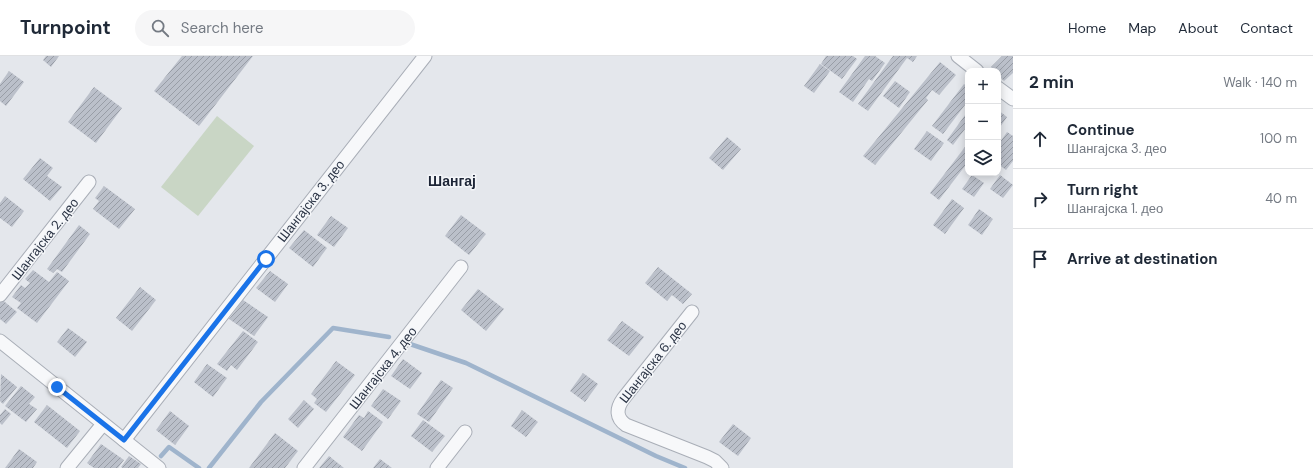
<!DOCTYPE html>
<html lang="en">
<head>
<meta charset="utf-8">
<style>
  :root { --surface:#fff; --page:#f6f6f7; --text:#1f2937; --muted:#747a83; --line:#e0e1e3 }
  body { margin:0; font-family:"DM Sans",sans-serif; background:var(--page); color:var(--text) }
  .controls { position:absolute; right:12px; top:12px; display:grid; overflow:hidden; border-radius:8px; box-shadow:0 2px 10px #0003 }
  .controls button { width:36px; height:36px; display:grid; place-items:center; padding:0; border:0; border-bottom:1px solid var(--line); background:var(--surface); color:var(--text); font:20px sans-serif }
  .stop { position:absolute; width:12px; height:12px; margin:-9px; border:3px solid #1a73e8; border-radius:50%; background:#fff }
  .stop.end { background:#1a73e8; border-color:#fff; box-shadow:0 1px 4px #0008 }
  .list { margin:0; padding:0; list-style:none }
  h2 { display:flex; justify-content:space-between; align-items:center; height:52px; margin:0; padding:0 16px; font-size:17px }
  h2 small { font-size:13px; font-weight:400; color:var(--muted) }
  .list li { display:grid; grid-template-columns:26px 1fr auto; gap:12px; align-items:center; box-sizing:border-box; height:60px; padding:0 16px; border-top:1px solid var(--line) }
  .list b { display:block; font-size:15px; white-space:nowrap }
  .list p { margin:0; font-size:13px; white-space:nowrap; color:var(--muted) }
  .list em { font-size:13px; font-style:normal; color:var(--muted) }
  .icon { flex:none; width:22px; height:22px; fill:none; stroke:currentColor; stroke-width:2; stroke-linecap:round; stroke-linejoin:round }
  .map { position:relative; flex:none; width:1013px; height:412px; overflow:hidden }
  header { display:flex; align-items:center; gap:24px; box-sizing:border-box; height:56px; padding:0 20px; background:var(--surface); border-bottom:1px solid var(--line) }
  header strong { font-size:19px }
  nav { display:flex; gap:22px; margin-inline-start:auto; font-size:14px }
  .search { width:280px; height:36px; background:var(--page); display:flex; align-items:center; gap:10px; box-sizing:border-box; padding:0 14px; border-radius:22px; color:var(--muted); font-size:15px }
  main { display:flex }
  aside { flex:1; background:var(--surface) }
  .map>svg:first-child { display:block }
  .green { fill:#c9d6c5 }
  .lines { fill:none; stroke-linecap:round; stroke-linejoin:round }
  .stream { stroke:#9fb4cc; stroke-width:4.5 }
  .building { fill:url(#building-hatch) }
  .minor-casing { stroke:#a9aeb7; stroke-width:15 }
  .minor { stroke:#f7f8fa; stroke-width:13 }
  .route { stroke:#1a73e8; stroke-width:5 }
  .labels { text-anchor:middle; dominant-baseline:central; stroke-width:3; stroke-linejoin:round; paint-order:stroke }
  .street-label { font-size:13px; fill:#2b3445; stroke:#f4f6f9 }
  .neighbourhood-label { font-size:14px; font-weight:bold; fill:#1d2536; stroke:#f4f6f9 }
</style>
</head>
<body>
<header>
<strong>Turnpoint</strong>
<div class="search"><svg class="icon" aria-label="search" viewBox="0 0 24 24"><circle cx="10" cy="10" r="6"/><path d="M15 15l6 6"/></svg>Search here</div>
<nav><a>Home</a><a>Map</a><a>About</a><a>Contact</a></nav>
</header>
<main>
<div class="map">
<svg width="1013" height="412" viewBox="0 0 1013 412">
  <defs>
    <pattern id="building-hatch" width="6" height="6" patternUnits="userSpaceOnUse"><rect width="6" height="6" fill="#bbc0ca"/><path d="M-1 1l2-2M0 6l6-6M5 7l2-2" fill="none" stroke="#989da6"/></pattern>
  </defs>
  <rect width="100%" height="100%" fill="#e4e7ec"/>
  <polygon class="green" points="217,60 254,90 198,160 161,131"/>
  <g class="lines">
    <g class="stream">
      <polyline points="407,287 466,307 656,400 685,412"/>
      <polyline points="161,400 169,391 199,412"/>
      <polyline points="209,412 261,346 333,272 389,281"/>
    </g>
  </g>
  <g class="building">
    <polygon points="46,0 59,0 51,11 43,4"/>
    <polygon points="182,0 253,0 199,70 154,35"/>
    <polygon points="826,0 853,0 857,3 842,23 821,8"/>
    <polygon points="865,0 875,0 885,7 872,25 869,23 853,46 839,36"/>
    <polygon points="893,0 917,0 913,6 907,2 868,55 858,48"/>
    <polygon points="1002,0 1013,0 1013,17 1004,25 998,19 998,15 995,15 991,11"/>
    <polygon points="940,6 956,19 939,39 932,34 926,42 928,44 875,109 863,100"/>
    <polygon points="820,8 830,15 814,37 804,30"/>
    <polygon points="9,15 24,26 6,50 0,45 0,28"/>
    <polygon points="895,25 910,36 899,52 883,40"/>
    <polygon points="964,28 968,31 968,45 943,78 932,70"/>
    <polygon points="94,31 122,52 96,87 68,66"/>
    <polygon points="998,54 1007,61 998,74"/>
    <polygon points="968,55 968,69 953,89 947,84"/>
    <polygon points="927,75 944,87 931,105 914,93"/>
    <polygon points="1007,76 1013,80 1013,105 1006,114 998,108 998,89"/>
    <polygon points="727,81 741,93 723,114 709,102"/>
    <polygon points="968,87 968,106 939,144 930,137"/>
    <polygon points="40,102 53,112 47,120 62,131 50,145 23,123"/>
    <polygon points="972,119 984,127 974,141 962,133"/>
    <polygon points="1000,119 1013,129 1003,142 990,133"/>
    <polygon points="104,130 135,153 119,173 93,153 99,145 95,142"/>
    <polygon points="5,140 24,155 12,171 0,162 0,147"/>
    <polygon points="952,143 964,152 945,178 933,169"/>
    <polygon points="979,153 993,163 982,179 968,169"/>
    <polygon points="461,159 486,178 469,199 445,180"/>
    <polygon points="331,160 348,172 334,191 317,179"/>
    <polygon points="79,169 90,178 62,216 57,213 53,217 47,213"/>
    <polygon points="304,174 327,192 313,211 289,192"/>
    <polygon points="658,211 692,238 683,248 672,239 667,245 645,227"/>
    <polygon points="33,214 49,226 57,216 69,225 37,267 17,252 21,247 12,241 21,229 25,232 30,227 25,223"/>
    <polygon points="270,215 288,228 275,246 256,232"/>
    <polygon points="140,231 156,244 132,275 116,262"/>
    <polygon points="478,233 504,253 486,275 461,254"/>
    <polygon points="0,242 17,256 6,268 0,263"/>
    <polygon points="243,244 268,261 254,280 229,263"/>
    <polygon points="622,265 644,281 629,300 607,284"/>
    <polygon points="68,272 87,286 75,301 57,286"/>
    <polygon points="243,275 258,286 237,314 231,309 227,315 217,308"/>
    <polygon points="403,303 422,317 410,333 391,320"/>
    <polygon points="336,305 355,319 326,356 314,347 317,343 311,338"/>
    <polygon points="207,308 227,322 213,341 194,326"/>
    <polygon points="583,317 598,328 585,346 570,335"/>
    <polygon points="1,318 17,331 3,348 0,345"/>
    <polygon points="441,324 453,332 429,366 417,358"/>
    <polygon points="21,330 35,341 29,348 37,353 26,366 5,350"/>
    <polygon points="383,333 401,345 388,363 371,350"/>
    <polygon points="304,344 314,353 298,372 288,363"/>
    <polygon points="47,349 80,375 67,392 34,366"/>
    <polygon points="5,353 11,358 2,369 0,367 0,359"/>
    <polygon points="522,354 538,366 526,381 511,370"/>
    <polygon points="170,355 189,370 175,389 156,374"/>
    <polygon points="368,355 383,366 362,395 343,381 359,359 364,362"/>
    <polygon points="423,364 445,380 432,396 411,380"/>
    <polygon points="733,368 751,382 738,400 719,386"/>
    <polygon points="275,377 298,395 285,412 249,412"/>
    <polygon points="101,388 124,404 118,412 94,412 87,407"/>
    <polygon points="19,393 37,406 33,412 5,412"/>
    <polygon points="129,400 141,408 138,412 123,412 121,411"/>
    <polygon points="329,400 344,412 319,412"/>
    <polygon points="380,403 392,412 373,412"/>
  </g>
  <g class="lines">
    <g class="minor-casing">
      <g id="minor">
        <polyline points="958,0 977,15"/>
        <polyline points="998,32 1013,43"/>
        <polyline points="0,239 89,126"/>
        <path d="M692 256 623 343C616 353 616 362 626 369L707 401 715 405 722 412"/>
        <polyline points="0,285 159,412"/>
        <polyline points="124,384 425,0"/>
        <polyline points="67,412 103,368"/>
        <polyline points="304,412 461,211"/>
        <polyline points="437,412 465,376"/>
      </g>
    </g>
    <use href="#minor" class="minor"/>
  </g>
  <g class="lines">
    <polyline class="route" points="57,331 124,384 266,203"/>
  </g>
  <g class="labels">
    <g class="street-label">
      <text transform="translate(311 145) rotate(-52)">Шангајска 3. део</text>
      <text transform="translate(45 183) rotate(-52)">Шангајска 2. део</text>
      <text transform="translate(653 306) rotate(-52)">Шангајска 6. део</text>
      <text transform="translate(383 312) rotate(-52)">Шангајска 4. део</text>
    </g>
    <g class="neighbourhood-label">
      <text x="452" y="125">Шангај</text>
    </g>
  </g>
</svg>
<div class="controls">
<button>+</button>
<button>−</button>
<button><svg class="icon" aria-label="layers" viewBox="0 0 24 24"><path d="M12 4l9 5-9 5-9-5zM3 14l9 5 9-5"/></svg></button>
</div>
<div class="stop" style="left:266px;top:203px"></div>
<div class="stop end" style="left:57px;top:331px"></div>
</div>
<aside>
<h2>2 min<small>Walk · 140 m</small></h2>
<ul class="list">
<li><svg class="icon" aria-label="ahead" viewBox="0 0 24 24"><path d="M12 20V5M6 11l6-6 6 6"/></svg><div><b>Continue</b><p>Шангајска 3. део</p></div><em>100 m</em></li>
<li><svg class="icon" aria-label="right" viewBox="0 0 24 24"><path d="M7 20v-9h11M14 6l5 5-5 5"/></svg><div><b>Turn right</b><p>Шангајска 1. део</p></div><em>40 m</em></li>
<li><svg class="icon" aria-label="arrive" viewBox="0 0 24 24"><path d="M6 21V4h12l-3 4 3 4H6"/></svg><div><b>Arrive at destination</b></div></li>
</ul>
</aside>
</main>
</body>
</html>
